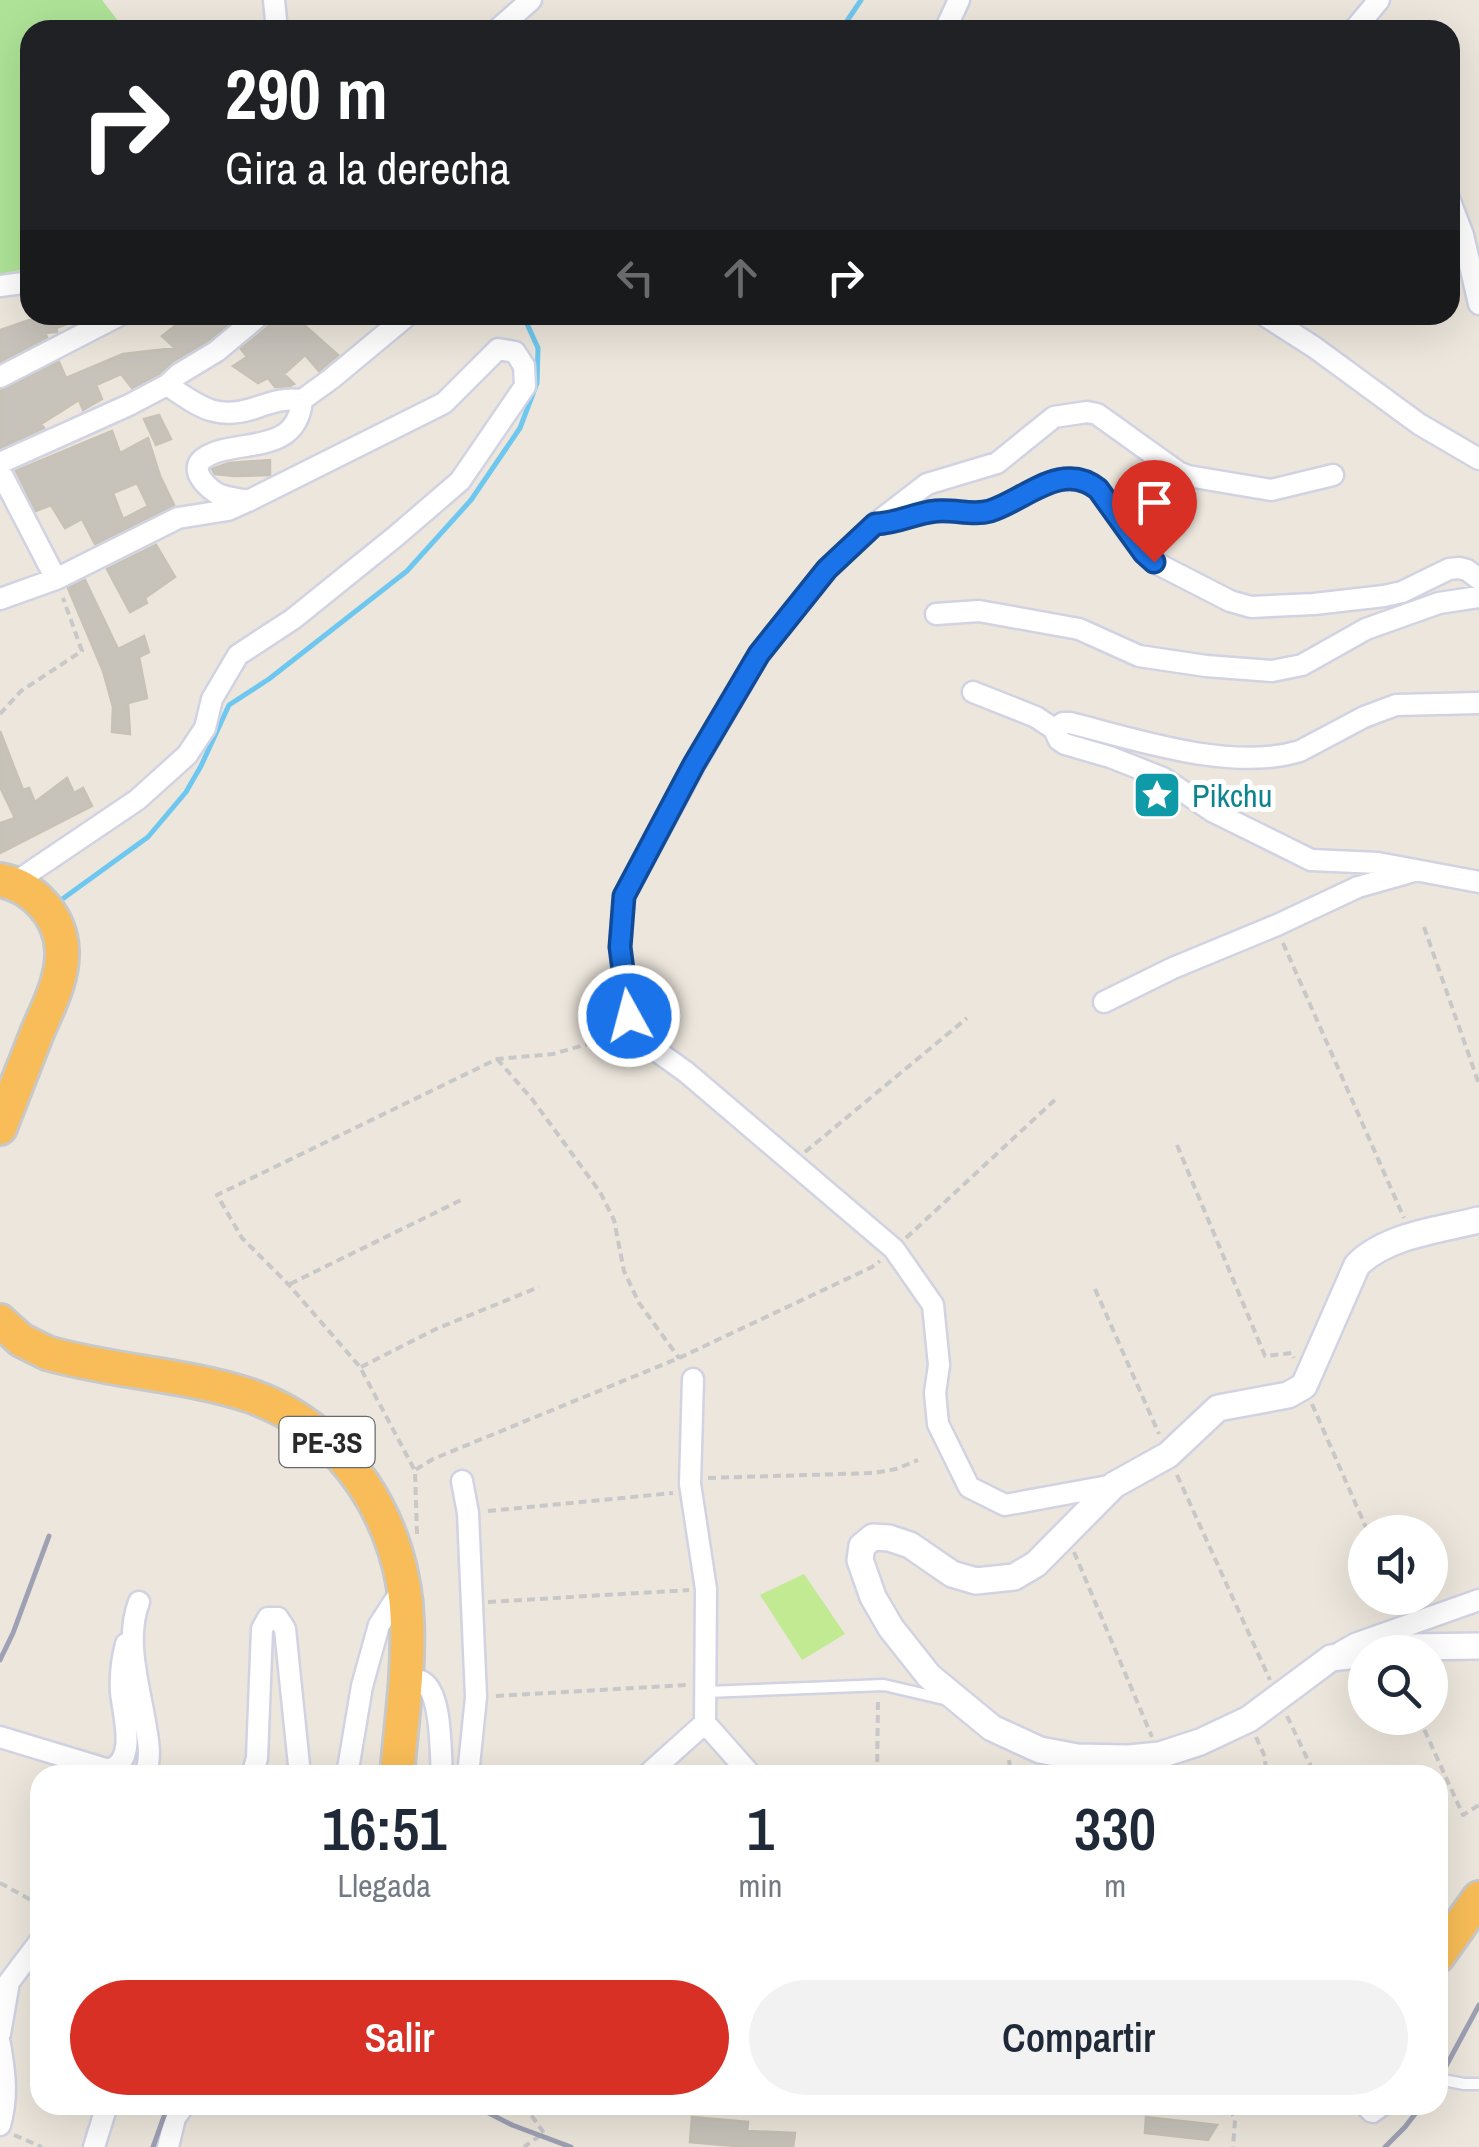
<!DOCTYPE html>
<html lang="es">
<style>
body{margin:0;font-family:"Archivo Narrow",sans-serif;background:#f2f2f3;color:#1f2937;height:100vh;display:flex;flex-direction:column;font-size:38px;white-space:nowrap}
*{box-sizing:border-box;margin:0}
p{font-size:32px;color:#747a83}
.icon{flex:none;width:55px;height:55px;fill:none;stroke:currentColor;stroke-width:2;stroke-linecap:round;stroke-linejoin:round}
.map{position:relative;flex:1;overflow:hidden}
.side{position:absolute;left:30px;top:1765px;width:1418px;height:350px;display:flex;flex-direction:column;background:#fff;border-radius:30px;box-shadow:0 10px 40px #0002}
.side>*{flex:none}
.guide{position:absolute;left:20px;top:20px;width:1440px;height:305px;border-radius:30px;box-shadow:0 10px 40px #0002;background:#202124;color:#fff;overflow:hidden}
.tools{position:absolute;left:1348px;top:1515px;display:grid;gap:20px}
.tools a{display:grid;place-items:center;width:100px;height:100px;border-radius:50%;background:#fff;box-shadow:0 10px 40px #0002;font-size:50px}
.pin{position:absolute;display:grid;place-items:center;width:85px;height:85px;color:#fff;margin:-102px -42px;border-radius:50% 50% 50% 0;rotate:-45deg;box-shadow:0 0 10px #0007}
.pin .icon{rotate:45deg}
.me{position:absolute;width:110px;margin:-55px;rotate:353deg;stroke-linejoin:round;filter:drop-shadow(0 0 8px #0008)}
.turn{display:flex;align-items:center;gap:35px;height:210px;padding:0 40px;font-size:45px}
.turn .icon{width:130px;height:130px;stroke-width:2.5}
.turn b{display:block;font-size:70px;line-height:85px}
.lanes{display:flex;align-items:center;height:95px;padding:0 40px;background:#0003;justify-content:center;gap:50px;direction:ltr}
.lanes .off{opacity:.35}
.eta{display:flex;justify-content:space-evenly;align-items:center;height:170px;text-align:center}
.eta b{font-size:60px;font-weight:600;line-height:70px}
.cta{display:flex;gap:20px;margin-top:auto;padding:20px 40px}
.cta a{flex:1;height:115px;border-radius:60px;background:#d93025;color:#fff;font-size:40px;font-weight:600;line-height:115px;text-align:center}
.cta a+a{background:#f2f2f3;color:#1f2937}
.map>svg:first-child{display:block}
.green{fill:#aee397}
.pitch{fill:#c2ea93}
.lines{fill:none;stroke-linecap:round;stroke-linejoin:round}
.stream{stroke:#6ec7ef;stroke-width:5}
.building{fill:#c7c3bb;stroke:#c7c2b5;stroke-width:2.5;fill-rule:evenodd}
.service-casing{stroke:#d1d3e3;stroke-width:15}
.minor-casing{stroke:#d1d3e3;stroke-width:25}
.tertiary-casing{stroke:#d1d3e3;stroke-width:30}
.trunk-casing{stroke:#c8c8c8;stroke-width:38}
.path{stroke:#c8c8c8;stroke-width:4;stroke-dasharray:8 5;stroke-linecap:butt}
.service{stroke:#fff;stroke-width:10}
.minor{stroke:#fff;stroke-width:20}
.tertiary{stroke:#fff;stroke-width:25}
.trunk{stroke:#f8bd58;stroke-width:32}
.rail{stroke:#9ea1b4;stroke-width:5}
.route-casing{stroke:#114b97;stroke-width:25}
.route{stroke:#1a73e8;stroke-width:18}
.labels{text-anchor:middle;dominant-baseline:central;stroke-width:10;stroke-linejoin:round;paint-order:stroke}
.shield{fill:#fff;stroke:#6a6a6a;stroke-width:2.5}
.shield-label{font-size:30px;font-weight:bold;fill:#2a2a2a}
.culture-label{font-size:32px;fill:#0d838f;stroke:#fff;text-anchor:start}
</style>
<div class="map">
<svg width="1479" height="2147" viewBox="0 0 1479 2147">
<rect width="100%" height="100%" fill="#ece6dc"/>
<path class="green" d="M 0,0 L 102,0 L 125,30 L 30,30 L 30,268 L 0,274 Z"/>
<path class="pitch" d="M 804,1574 L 845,1634 L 802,1660 L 760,1595 Z"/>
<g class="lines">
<path class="stream" d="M 841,30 L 861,0
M 61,900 L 148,837 L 186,792 L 201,766 L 229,705 L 269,679 L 407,571 L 471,500 L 520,428 L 537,383 L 538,348 L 523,315"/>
</g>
<path class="building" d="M 44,315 L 87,316 L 56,328 L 57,332 L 45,333 L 47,337 L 0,362 L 0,330 Z
M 189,315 L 239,315 L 209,340 L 172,362 L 159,374 L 132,388 L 121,374 L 96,385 L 102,399 L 83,410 L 79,400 L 41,424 L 44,428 L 0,448 L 0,391 L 59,362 L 66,378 L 123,354 L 175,348 L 162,336 Z
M 273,315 L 313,315 L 303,324 L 338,355 L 319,371 L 305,355 L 284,374 L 294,384 L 290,386 L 275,387 L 268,378 L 258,383 L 233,366 L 247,357 L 241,349 L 269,326 Z
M 159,415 L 171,439 L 156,445 L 144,419 Z
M 112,431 L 120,453 L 148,438 L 160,476 L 174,505 L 95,544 L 82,519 L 65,528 L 51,505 L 36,511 L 16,471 ZM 137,483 L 148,506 L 123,519 L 113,493 Z
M 270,460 L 270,475 L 234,476 L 215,474 L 212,469 L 229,463 Z
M 156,545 L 175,577 L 145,598 L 147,603 L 130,612 L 107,569 Z
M 85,580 L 118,649 L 144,636 L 149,652 L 139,657 L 147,698 L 128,703 L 130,734 L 112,732 L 113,707 L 103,671 L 68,588 Z
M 0,731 L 23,790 L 29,788 L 35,802 L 67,778 L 74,793 L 83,788 L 92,806 L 0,853 L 0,823 L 15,818 L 0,787 Z
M 692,2117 L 748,2122 L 747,2131 L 795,2133 L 793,2147 L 746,2147 L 690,2142 Z
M 1146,2117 L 1217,2125 L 1208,2140 L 1145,2133 Z"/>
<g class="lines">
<g class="service-casing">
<path id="service" d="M 706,1692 L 884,1685 L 944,1699
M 1438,2079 L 1464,2084 L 1479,2084
M 1358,2105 L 1369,2116 L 1374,2117 L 1391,2105"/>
</g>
<g class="minor-casing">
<path id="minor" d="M 274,0 L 277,30
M 497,30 L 531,0
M 945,30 L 959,0
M 1354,30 L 1379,0
M 1450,201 L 1463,235 L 1479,304
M 0,286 L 30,282
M 1264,315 L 1314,347 L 1419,424 L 1479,459
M 0,377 L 120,315
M 302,400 L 331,379 L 408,315
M 0,463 L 129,405 L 167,385
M 0,471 L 56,579
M 875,524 L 927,484 L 997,463 L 1054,417 L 1087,412 L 1097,414 L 1178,472 L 1188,476 L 1271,490 L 1333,475
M 0,599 L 56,579 L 178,518 L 228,510 L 248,501
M 936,614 L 979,611 L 1079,629 L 1139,656 L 1206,666 L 1272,671 L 1302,665 L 1366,629 L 1439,603 L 1479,597
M 973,692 L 1036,717 L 1054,729
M 1479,703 L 1396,705 L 1364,717 L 1300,751 C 1232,772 1138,740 1070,723 L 1063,723 L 1054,729 L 1059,740 L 1065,744 L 1110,757 L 1163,778 L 1212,811 L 1311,860 L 1378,863 L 1479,882
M 14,883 L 137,800 L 187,755 L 205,728 L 212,699 L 238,655 L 293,619 L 396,536 L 460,481 L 525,386 L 524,366 L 515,352 L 498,349 L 444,403 L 248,501 C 239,499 226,498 218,494 C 206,487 188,469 204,458 C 235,437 297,458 302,400 C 283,398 272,402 255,408 C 215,421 199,406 167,385 L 179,374 L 217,351 L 260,315
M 1104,1002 L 1173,968 L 1277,925 L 1358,887 L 1411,872
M 693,1379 L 690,1484 L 706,1589 L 705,1723 L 751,1775
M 462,1481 L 468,1513 L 476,1697 L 468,1775
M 1114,1485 L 1005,1505 L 969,1487 L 938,1424 L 935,1393 L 939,1365 L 933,1305 L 894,1249 L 686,1072 L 654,1049 L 629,1016 L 620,947 L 624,896 L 695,764 L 759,654 L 827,569 L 875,524 C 899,523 914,513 936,511 C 954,509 973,516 990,511 C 1025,500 1062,460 1098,489 L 1144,553 L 1154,562 L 1230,601 L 1251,607 L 1314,604 L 1384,596 L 1402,592 L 1449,569 L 1459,568 L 1467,570 L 1479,579
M 139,1602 C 124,1641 140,1688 146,1728 C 149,1744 151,1759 145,1775
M 1341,1652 L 1355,1644 L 1479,1600
M 405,1679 C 408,1680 419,1680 421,1681 C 443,1691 440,1754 442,1775
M 0,1737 L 109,1770 C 138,1761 123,1715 121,1692 C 120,1676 122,1659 126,1644 L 132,1642
M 252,1775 L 257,1758 L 262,1629 L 268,1618 L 278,1618 L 285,1629 L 300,1775
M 347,1775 L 362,1686 L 379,1625 L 403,1588
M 647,1775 L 705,1723
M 0,2034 L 9,1982 L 40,1941
M 0,2044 C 5,2073 8,2097 0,2125
M 94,2147 L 107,2105
M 168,2147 L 175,2118 L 184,2105"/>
</g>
<g class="tertiary-casing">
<path id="tertiary" d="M 1374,1652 L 1408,1647 L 1479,1646
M 1365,1654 L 1331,1658 L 1249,1719 L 1200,1742 L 1160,1755 L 1129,1758 L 1077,1757 L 1040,1750 L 992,1728 L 929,1676 L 891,1628 L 873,1597 L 860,1560 L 862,1546 L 873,1537 L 889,1538 L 910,1545 L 952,1574 L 976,1581 L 1014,1577 L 1036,1564 L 1114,1485 L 1168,1455 L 1218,1408 L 1288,1395 L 1304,1386 L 1357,1265 C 1387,1235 1439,1230 1479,1220"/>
</g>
<g class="trunk-casing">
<path id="trunk" d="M 0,880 C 33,886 61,916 62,951 C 63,980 48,1007 37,1033 C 25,1064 12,1096 0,1128
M 0,1321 L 21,1340 L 47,1353 C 113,1372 183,1374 248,1395 C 345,1427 405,1524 407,1623 C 409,1674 401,1725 397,1775
M 1438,1956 L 1479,1898"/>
</g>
<path class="path" d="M 0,714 L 21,691 L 82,651 L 63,598
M 1424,927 L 1479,1084
M 1283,943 L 1404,1218
M 497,1059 L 532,1099 L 600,1192 L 614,1220 L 624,1271 L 639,1303 L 679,1358
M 1177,1145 L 1265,1356 L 1292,1353 L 1294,1358
M 805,1152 L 967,1018
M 906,1238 L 1058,1097
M 290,1284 L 461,1200
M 1095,1289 L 1159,1434
M 361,1367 L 436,1329 L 539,1287
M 1312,1404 L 1368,1532
M 414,1469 L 360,1367 L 289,1285 L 242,1238 L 217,1195 L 497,1059 L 553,1054 L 605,1039 L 602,1024 L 610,1021
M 1177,1475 L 1270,1680
M 708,1478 L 874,1473 L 896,1469 L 918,1460
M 488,1511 L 673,1493
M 417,1534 L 415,1470 L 433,1459 L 679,1358 L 872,1267 L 880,1261
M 1074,1552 L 1152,1737
M 1396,1598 L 1401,1608
M 488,1602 L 689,1590
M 496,1696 L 686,1685
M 1287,1716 L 1315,1775
M 1419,1718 L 1463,1815 L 1479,1805
M 1256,1737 L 1265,1757 L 1266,1775
M 1009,1760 L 1011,1775
M 877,1775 L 878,1700
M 0,1883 L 40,1905
M 524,2105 L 544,2133 L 524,2147
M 1216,2105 L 1232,2113 L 1235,2120 L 1233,2147
M 14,2135 L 42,2147"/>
<use href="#service" class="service"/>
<use href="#minor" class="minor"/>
<use href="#tertiary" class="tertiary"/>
<use href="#trunk" class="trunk"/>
<path class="rail" d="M 0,1660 L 13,1633 L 49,1536
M 1438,2081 L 1479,2005
M 473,2105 L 512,2125 L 571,2147
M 153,2147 L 168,2105
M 1385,2147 L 1405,2127 L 1422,2105"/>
</g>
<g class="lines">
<g class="route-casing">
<path id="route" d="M 629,1016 L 620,947 L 624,896 L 694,764 L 759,654 L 827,569 L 875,524 C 900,523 914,513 936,511 C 954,509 973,516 990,511 C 1025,500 1062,460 1098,489 L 1144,553 L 1154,562"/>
</g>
<use href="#route" class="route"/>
</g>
<defs>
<g id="sight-square" transform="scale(2.5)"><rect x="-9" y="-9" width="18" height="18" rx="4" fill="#0f9aa8" stroke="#fff"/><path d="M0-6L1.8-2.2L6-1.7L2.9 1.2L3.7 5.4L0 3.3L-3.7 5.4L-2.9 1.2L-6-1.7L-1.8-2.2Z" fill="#fff"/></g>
</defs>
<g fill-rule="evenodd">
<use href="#sight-square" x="1157" y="795"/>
</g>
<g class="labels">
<rect class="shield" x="279.5" y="1417" width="95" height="50" rx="8"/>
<g class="shield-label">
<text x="327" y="1442">PE-3S</text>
</g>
<g class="culture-label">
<text x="1192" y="795">Pikchu</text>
</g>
</g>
</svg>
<div class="tools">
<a><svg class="icon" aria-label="sound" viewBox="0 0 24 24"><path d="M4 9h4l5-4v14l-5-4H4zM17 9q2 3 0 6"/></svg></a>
<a><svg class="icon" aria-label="search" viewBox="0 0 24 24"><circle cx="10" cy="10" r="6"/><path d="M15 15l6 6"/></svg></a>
</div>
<div class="pin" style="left:1154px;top:562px;background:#d93025"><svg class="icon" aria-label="arrive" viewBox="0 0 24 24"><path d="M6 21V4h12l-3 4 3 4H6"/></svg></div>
<svg class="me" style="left:629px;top:1016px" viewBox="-20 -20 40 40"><circle r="17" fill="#1a73e8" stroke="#fff" stroke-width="3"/><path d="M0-11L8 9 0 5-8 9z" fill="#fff"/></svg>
<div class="guide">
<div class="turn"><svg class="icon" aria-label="right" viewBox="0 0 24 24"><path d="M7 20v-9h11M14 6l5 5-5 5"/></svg><div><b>290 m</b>Gira a la derecha</div></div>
<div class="lanes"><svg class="icon off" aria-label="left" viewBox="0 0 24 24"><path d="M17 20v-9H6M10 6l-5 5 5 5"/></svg><svg class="icon off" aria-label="ahead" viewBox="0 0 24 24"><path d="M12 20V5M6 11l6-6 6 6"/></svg><svg class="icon" aria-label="right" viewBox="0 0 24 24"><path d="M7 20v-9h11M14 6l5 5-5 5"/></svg></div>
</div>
<section class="side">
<div class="eta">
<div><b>16:51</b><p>Llegada</p></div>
<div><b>1</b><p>min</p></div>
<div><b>330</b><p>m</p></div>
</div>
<div class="cta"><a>Salir</a><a>Compartir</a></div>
</section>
</div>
